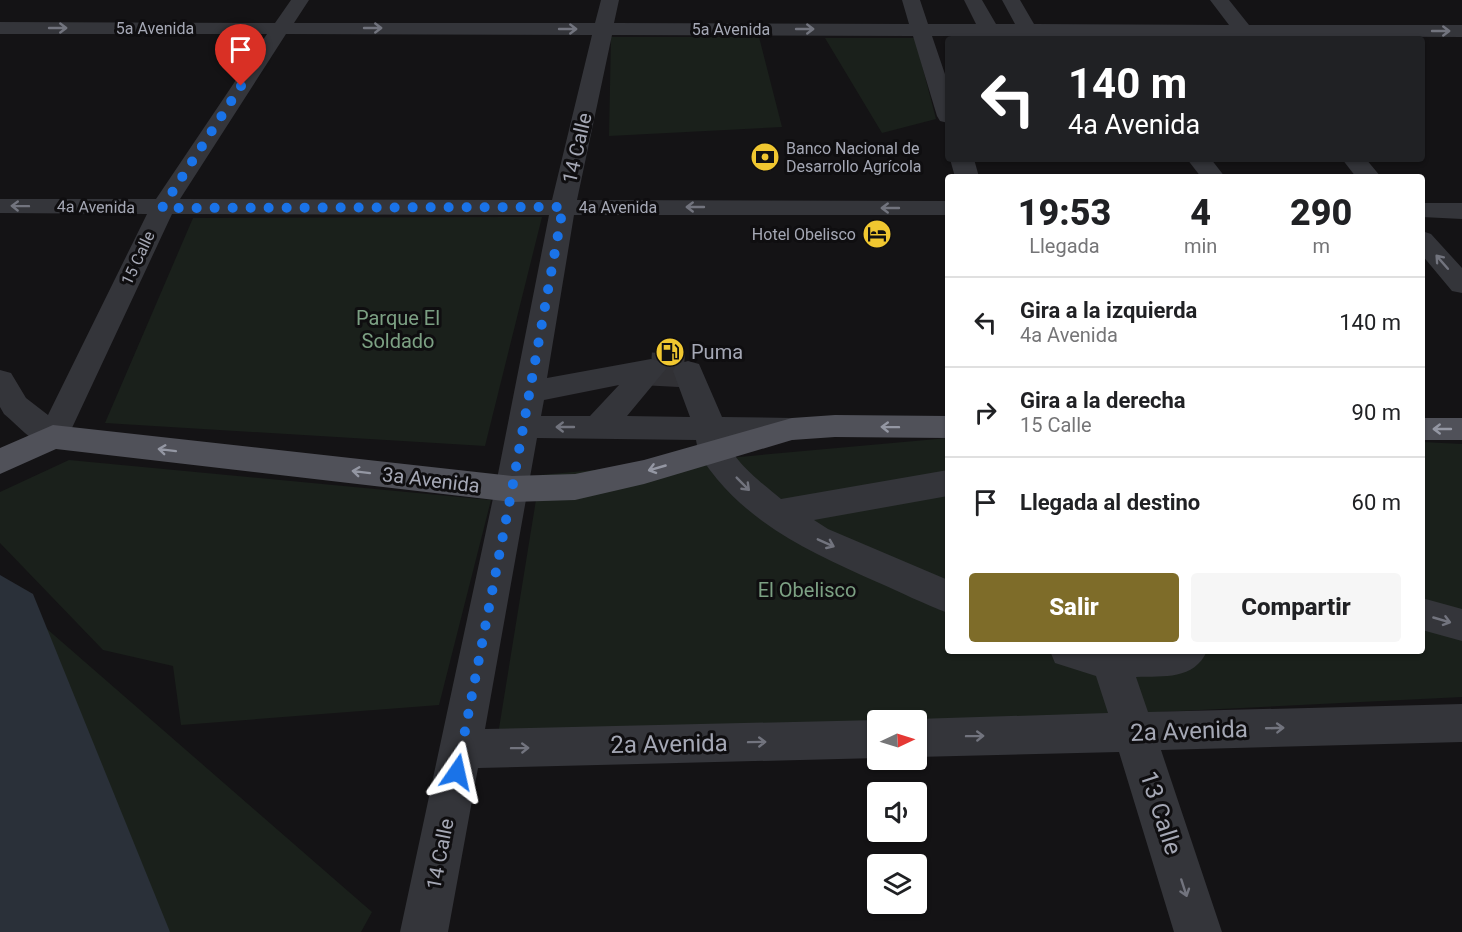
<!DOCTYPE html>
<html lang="es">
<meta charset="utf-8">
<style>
body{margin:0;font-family:Roboto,sans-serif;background:#f6f6f6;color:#202124;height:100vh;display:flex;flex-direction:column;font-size:22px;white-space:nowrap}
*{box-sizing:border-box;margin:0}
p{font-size:20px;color:#757577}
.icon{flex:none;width:33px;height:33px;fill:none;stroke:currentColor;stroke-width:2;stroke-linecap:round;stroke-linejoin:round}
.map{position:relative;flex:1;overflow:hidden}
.panel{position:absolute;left:945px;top:174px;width:480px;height:480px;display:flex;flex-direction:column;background:#fff;border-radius:6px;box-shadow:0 2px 4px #0004}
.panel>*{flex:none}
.guide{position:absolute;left:945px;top:36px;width:480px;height:126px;border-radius:6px;box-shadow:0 2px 4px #0004;background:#202124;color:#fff;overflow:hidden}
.needle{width:39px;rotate:86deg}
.buttons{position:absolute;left:867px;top:710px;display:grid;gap:12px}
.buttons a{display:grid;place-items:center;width:60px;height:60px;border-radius:6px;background:#fff;box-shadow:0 2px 4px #0004;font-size:30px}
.pin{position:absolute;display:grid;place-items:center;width:51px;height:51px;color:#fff;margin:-62px -26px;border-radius:50% 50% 50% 0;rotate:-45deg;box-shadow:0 0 6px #0007}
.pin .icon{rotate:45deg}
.me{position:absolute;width:66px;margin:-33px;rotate:11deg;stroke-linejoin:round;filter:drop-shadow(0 0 4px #0008)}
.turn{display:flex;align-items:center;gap:21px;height:126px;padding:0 24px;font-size:27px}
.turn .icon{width:78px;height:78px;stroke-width:2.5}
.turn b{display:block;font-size:42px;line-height:51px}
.eta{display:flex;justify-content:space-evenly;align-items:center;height:102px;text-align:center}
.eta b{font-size:36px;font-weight:800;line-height:42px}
.button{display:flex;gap:12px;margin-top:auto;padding:12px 24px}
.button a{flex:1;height:69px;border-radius:6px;background:#7e6c29;color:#fff;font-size:24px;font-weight:800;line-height:69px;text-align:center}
.button a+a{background:#f6f6f6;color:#202124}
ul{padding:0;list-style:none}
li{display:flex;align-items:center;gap:18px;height:90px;padding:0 24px;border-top:2px solid #e0e0e0}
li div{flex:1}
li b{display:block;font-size:22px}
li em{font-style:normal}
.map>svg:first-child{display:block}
.green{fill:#1a201b}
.water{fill:#2a3039}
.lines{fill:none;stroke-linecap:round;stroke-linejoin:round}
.minor-tunnel{stroke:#313135;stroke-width:33;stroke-dasharray:33 16;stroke-linecap:butt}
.minor{fill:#34353a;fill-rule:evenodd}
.major{fill:#505159;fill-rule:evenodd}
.oneway{stroke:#72747e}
.oneway2{stroke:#9497a3}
.route{stroke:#1a73e8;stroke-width:10;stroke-dasharray:0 18}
.labels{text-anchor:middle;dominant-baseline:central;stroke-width:6;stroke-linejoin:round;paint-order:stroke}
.far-street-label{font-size:16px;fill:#a5a8b5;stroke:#0f0e10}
.far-poi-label{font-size:16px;fill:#a5a8b5;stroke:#0f0e10;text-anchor:start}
.street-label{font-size:20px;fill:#a5a8b5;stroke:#0f0e10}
.park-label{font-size:20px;fill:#7ca083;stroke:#0f0e10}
.poi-label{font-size:20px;fill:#a5a8b5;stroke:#0f0e10;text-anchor:start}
.near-street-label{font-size:24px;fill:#a5a8b5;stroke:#0f0e10}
</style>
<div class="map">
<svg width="1462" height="932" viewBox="0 0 1462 932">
<rect width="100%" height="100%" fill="#141315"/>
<path class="green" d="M 611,37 L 759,37 L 782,127 L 609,136 Z
M 825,38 L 915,38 L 936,119 L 882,133 Z
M 542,217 L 485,446 L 105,423 L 193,218 Z
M 948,438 L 948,651 L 1422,651 L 1422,442 L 1462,444 L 1462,697 L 917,724 L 916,720 L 878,720 L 877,726 L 496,747 L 540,475 Z
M 69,460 L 491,500 L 439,705 L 181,725 L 173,666 L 103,650 L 0,543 L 0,492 Z
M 0,588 L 372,912 L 361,932 L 33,932 Z"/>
<path class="water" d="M 0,575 L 33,594 L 170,932 L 0,932 Z"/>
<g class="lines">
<path class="minor-tunnel" d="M 651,369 L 688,371"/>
<path class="minor" d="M 291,0 L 309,0 L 294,23 L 595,23 L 601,0 L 619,0 L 614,23 L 909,24 L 902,0 L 920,0 L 928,24 L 976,24 L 964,0 L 982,0 L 996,24 L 1015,24 L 1002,0 L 1020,0 L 1034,24 L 1229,25 L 1210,0 L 1229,0 L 1249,25 L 1462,25 L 1462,37 L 1259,36 L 1261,39 L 1241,39 L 1239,36 L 932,36 L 948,83 L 948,123 L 940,121 L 937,116 L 913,36 L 612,35 L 577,200 L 948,201 L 948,215 L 574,215 L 547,378 L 651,359 L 662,362 L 666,369 L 627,416 L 690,417 L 673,371 L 677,364 L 688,361 L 699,364 L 722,417 L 792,418 L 803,421 L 808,429 L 803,437 L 792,440 L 728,440 C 732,462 765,485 781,499 L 948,470 L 948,496 L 814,520 L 828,529 L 948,580 L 948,613 C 924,604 900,592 877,582 C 817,555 760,530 717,479 C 707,466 698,456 696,440 L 537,438 L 485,729 L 878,720 L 878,758 L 478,768 L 448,932 L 400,932 L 495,489 L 549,215 L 172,214 L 64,445 C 40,453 22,429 4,414 L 0,407 L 0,370 L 11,373 L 26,398 L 48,415 L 147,214 L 0,213 L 0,199 L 156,199 L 267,34 L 0,34 L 0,22 L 275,23 ZM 286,34 L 592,35 L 552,200 L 180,199 ZM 619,385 L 590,416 L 541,416 L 544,400 Z
M 950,159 L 974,159 L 979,177 L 955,177 Z
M 1187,159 L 1211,159 L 1225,177 L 1201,177 Z
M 1342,159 L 1366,159 L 1381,177 L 1356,177 Z
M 1422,203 L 1462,203 L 1462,219 L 1422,217 Z
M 1422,231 L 1431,234 L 1462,268 L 1462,293 L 1452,291 L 1422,255 Z
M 1422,598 L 1462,609 L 1462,641 L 1422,630 Z
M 1050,651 L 1207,651 C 1194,680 1164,676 1136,677 L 1148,712 L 1462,704 L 1462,742 L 1161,750 L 1222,932 L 1174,932 L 1119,752 L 916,757 L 916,720 L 912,720 L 916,719 L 1108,713 L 1096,676 L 1055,663 Z"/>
<path class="major" d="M 835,415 L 948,416 L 948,438 L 835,437 L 792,440 L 644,484 L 575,500 L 512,502 L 56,449 L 0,474 L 0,448 L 53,425 L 512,476 L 575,474 L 644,460 L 792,418 Z
M 1422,418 L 1462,418 L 1462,440 L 1422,440 Z"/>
</g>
<defs><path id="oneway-shaft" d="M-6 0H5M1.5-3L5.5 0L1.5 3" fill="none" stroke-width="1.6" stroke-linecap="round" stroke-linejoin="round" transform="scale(1.5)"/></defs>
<g class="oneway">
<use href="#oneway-shaft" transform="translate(58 28)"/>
<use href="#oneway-shaft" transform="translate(373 28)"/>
<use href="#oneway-shaft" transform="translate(568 29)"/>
<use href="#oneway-shaft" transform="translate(805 29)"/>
<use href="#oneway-shaft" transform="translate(1441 31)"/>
<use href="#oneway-shaft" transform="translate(20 206) rotate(-179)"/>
<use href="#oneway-shaft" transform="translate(695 207) rotate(-180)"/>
<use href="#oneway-shaft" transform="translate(890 208) rotate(-180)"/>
<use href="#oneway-shaft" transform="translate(1442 262) rotate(-131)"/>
<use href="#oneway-shaft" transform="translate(565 427) rotate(180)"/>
<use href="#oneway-shaft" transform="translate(743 484) rotate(45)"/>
<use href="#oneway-shaft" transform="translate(826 543) rotate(24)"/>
<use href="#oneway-shaft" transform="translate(1442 620) rotate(16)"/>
<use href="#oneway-shaft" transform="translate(1275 728) rotate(-2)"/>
<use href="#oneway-shaft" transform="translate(975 736) rotate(-1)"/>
<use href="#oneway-shaft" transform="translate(757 742) rotate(-1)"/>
<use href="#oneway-shaft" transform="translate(520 748) rotate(-1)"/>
<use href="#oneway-shaft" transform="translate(1184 888) rotate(72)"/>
</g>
<g class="oneway2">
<use href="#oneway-shaft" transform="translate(890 427) rotate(-179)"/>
<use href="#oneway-shaft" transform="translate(1442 429) rotate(-180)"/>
<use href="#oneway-shaft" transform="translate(167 450) rotate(-173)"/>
<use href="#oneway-shaft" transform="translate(657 468) rotate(164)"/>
<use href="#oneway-shaft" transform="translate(361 472) rotate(-173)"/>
</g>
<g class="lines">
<path class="route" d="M 241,86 L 162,208 L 563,207 L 512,489 L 457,772"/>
</g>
<defs>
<g id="bank-disc" transform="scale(1.5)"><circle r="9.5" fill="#f0c730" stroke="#0f0e10"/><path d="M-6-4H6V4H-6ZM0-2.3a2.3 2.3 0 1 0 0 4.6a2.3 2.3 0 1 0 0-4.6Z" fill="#111"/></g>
<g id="hotel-disc" transform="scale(1.5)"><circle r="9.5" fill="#f0c730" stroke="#0f0e10"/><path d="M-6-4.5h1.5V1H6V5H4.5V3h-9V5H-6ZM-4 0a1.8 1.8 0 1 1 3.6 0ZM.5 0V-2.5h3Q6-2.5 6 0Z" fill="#111"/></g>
<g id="fuel-disc" transform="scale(1.5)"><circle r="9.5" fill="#f0c730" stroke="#0f0e10"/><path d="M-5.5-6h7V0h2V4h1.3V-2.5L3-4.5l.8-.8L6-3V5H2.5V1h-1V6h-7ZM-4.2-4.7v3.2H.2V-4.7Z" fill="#111"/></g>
</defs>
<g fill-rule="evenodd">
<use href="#bank-disc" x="765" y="157"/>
<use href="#hotel-disc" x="877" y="234"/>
<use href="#fuel-disc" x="670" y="352"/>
</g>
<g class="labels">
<g class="far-street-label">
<text x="155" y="28">5a Avenida</text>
<text x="731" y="29">5a Avenida</text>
<text transform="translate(96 207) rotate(1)">4a Avenida</text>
<text x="618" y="207">4a Avenida</text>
<text transform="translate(138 258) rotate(-65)">15 Calle</text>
</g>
<g class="far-poi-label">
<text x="786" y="148">Banco Nacional de<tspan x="786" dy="18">Desarrollo Agrícola</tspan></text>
<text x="856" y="234" text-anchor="end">Hotel Obelisco</text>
</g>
<g class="street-label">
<text transform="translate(577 148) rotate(-77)">14 Calle</text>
<text transform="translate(431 480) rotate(7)">3a Avenida</text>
<text transform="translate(440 854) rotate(-79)">14 Calle</text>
</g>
<g class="park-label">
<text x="398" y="318">Parque El<tspan x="398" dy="23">Soldado</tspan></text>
<text x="807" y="590">El Obelisco</text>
</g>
<g class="poi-label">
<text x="691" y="352">Puma</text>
</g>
<g class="near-street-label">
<text transform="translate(1189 731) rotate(-2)">2a Avenida</text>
<text transform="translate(669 744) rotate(-1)">2a Avenida</text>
<text transform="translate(1161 813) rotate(72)">13 Calle</text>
</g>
</g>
</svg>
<div class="buttons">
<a><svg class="needle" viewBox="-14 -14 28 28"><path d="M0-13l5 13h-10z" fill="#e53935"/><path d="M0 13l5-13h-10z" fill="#757577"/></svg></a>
<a><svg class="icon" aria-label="sound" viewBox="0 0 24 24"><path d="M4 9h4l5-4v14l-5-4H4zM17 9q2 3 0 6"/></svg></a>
<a><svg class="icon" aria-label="layers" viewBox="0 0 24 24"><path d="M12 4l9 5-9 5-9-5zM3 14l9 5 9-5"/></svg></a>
</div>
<div class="pin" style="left:241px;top:86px;background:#d93025"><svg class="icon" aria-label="arrive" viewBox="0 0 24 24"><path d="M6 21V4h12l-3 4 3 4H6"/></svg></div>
<svg class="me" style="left:457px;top:772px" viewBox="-20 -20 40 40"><path d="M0-17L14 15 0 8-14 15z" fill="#1a73e8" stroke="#fff" stroke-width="4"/></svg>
<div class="guide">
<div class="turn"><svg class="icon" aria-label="left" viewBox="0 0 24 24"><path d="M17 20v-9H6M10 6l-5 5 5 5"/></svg><div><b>140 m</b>4a Avenida</div></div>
</div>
<section class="panel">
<div class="eta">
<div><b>19:53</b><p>Llegada</p></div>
<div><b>4</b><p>min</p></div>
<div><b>290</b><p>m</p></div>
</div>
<ul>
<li><svg class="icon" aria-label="left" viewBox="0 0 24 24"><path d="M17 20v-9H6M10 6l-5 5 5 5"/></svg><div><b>Gira a la izquierda</b><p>4a Avenida</p></div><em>140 m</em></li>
<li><svg class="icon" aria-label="right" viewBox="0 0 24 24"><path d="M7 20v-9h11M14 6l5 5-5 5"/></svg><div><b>Gira a la derecha</b><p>15 Calle</p></div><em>90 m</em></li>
<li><svg class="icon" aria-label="arrive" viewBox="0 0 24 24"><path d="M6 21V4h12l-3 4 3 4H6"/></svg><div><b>Llegada al destino</b></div><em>60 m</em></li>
</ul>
<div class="button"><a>Salir</a><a>Compartir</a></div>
</section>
</div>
